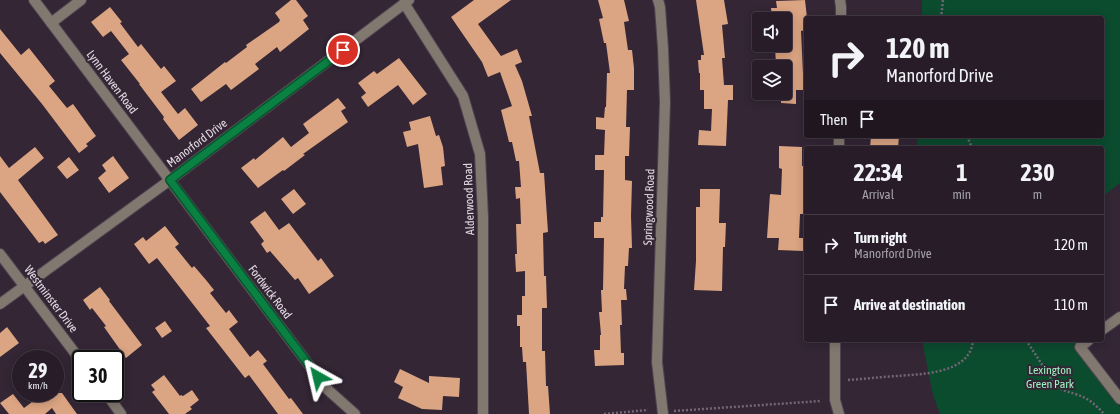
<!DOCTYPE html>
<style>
body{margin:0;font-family:"Asap Condensed",sans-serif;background:#332934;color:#f1f3f6;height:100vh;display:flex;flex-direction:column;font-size:15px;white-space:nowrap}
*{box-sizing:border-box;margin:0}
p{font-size:13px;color:#a4a1a8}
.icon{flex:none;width:22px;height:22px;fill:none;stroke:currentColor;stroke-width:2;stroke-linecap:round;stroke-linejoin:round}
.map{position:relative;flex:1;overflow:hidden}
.panel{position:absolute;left:804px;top:146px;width:300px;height:196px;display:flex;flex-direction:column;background:#271c28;border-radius:4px;box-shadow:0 2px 10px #0003,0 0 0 1px #433a45}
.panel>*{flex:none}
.top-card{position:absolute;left:804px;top:16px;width:300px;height:122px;border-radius:4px;box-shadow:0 2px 10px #0003,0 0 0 1px #433a45;background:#271c28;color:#f1f3f6;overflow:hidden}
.tools{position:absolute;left:752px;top:12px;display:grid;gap:8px}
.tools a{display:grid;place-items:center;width:40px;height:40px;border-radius:4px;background:#271c28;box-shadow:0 2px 10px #0003,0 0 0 1px #433a45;font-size:20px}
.speed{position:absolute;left:12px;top:350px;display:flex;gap:8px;font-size:20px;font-weight:700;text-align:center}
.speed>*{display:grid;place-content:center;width:52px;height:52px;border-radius:50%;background:#271c28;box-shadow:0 2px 10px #0003,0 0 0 1px #433a45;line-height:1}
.speed small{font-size:10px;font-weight:400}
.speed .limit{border:2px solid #111;border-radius:6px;background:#fff;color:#111}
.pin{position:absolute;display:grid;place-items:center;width:34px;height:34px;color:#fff;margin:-17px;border:2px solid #fff;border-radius:50%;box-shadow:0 1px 4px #0007}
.me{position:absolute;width:44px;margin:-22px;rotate:323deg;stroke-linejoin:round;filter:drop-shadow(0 0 3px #0008)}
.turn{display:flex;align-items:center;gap:14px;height:84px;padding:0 16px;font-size:18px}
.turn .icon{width:52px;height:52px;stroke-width:2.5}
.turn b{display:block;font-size:28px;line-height:34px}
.then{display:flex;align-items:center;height:38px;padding:0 16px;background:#0003;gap:8px;font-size:15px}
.eta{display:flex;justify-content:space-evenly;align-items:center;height:68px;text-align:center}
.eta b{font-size:24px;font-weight:700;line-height:28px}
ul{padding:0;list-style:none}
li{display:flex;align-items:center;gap:12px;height:60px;padding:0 16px;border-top:1px solid #433a45}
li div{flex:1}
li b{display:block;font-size:15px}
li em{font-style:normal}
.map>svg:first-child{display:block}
.green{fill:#0b4b2e}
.building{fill:#dba482}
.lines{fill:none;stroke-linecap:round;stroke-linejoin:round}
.minor-casing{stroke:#504351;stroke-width:12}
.path{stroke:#736774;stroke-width:2.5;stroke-dasharray:2 2;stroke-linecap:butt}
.minor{stroke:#817870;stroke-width:10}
.route-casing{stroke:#07532c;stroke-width:10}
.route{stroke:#0b8043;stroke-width:7}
.labels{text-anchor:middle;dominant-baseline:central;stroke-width:4;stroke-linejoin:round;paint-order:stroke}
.street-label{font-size:12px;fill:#e4dae4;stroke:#342635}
.park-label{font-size:12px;fill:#9cf4c2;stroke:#342635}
</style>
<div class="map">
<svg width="1120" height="414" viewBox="0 0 1120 414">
<rect width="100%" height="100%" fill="#342635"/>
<path class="green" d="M 922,0 L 1120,0 L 1120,183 L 1102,197 L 1102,148 L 917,148 L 918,136 L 1102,136 L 1102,18 L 922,18 Z
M 922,340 L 1082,340 L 1078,350 L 1120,407 L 1120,414 L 940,414 L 933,395 Z"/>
<path class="building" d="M 291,0 L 296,0 L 308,16 L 303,20 L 309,29 L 280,52 L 277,47 L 255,64 L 259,69 L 231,90 L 226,84 L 201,102 L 191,89 L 225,62 L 226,63 L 247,47 L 246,45 L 279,22 L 280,20 L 275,13 Z
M 474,0 L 511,0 L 478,24 L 501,56 L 517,49 L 522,62 L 515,65 L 522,81 L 532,116 L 529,116 L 540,173 L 544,173 L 548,232 L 543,233 L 544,276 L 546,276 L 547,308 L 542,308 L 542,351 L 545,351 L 546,386 L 548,386 L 550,414 L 529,414 L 526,362 L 523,362 L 522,347 L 520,347 L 520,326 L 517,326 L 517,315 L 522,315 L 522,296 L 525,296 L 525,271 L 516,272 L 515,254 L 517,254 L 516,224 L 521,224 L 520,198 L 516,199 L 515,187 L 521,187 L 519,161 L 516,161 L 512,142 L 509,142 L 501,110 L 512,106 L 500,72 L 488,77 L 482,62 L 451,17 Z
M 598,0 L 624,0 L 629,21 L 624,22 L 628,50 L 632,50 L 634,68 L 634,90 L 627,90 L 626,127 L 630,127 L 629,156 L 625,156 L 625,180 L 632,181 L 631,216 L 632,248 L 629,248 L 628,266 L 625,266 L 624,289 L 626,289 L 627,300 L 621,300 L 622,325 L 620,325 L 621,353 L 624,353 L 624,365 L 595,366 L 594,350 L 600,350 L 600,335 L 601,335 L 599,312 L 602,312 L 601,290 L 603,290 L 604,238 L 594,238 L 594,222 L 601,222 L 601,217 L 603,217 L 604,170 L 595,170 L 595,155 L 604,155 L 605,130 L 596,129 L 596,117 L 604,118 L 605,107 L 606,107 L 607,73 L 610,73 L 606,43 L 604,43 L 599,19 L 603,18 Z
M 696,0 L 724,0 L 728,24 L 722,25 L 725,58 L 722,58 L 724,85 L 733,85 L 733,100 L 728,100 L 726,146 L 698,145 L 699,130 L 711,131 L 712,109 L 704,109 L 704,90 L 700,90 L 700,73 L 699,73 L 698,60 L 701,60 L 701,55 L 704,55 Z
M 805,0 L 807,18 L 806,30 L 801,31 L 803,74 L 806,74 L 806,90 L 796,90 L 796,104 L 781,103 L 781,93 L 785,93 L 785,63 L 776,64 L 775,47 L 784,47 L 785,45 L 785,19 L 772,19 L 771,8 L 777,8 L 776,1 Z
M 110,7 L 122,22 L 120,23 L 138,47 L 141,44 L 161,69 L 164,66 L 176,81 L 161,92 L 178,114 L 185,108 L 198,125 L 179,140 L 163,119 L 164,117 L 139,84 L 140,84 L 121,60 L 129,54 L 111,31 L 103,37 L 91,22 Z
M 0,29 L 21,55 L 29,48 L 55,81 L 49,86 L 67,108 L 73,104 L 96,136 L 86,144 L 88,146 L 79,153 L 42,104 L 0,53 Z
M 399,58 L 427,94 L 413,105 L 398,85 L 368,107 L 361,97 L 366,93 L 358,83 L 374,71 L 377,74 Z
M 338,98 L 346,108 L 341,111 L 348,122 L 303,154 L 305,155 L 284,171 L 283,170 L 258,188 L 241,168 L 254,158 L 255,160 L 283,137 L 291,147 L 309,133 L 303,124 Z
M 430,116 L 436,136 L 439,135 L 443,147 L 445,166 L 441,167 L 443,185 L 424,188 L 418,144 L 407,147 L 403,132 L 411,130 L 409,122 Z
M 871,136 L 899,136 L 898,148 L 870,148 Z
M 779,146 L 802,147 L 802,166 L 806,166 L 806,178 L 804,178 L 803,203 L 806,203 L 806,214 L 800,214 L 799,238 L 804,238 L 803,251 L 778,250 L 779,238 L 767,238 L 770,194 L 781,195 L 782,169 L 779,168 Z
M 35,147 L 44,158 L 18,180 L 58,235 L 45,244 L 43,241 L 39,243 L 0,192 L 0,156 L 9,168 Z
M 113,156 L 129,178 L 109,193 L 98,178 L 106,171 L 102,165 Z
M 69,157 L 79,170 L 67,179 L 57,167 Z
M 294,189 L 306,204 L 293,214 L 281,199 Z
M 700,189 L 720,189 L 719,223 L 726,223 L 725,247 L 723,247 L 722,291 L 694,290 L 696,261 L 696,207 L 700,207 Z
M 265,211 L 279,230 L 289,223 L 318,261 L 321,258 L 334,276 L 309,294 L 298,278 L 295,280 L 270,251 L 267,253 L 261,244 L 264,241 L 250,222 Z
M 165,226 L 179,244 L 175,247 L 192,268 L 194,266 L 206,280 L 214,290 L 210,293 L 226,313 L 229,310 L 238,322 L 229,329 L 250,357 L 258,350 L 267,361 L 263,364 L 289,399 L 291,398 L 303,414 L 278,414 L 249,375 L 245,378 L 206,328 L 210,326 L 157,258 L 149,264 L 134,244 L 143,237 L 146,241 Z
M 100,287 L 110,300 L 109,301 L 142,345 L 126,358 L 104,327 L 106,326 L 92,308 L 90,310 L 83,300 Z
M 165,321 L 172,331 L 162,338 L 155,328 Z
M 7,327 L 19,343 L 0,357 L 0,333 Z
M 400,369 L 429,383 L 429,376 L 460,378 L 459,397 L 443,396 L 442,410 L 422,409 L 398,398 L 403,387 L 394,382 Z
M 164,375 L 180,396 L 181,395 L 183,396 L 192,390 L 199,400 L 190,407 L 192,409 L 185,414 L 169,414 L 152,392 L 155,390 L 151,385 Z
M 44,393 L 62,393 L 77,414 L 56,414 L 52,408 L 45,414 L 9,414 L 0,403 L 13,394 L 24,408 Z"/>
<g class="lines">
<g class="minor-casing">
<path id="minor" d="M 34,0 L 327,389 L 355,414
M 658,0 L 660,7 L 663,48 L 665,102 L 657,362 L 663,414
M 840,0 L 841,7 L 841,18
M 404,3 L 463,96 L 480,154 L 483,217 L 483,414
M 51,23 L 81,0
M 839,148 L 839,136
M 0,254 L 81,361
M 0,304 L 170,180 L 409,0
M 1102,330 L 1120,317
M 835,340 L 835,400 L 839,414
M 1089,340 L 1080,347 L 1120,399
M 106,393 L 121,414"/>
</g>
<path class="path" d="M 941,18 L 943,0
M 967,136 L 972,148
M 1026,340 L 1056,386 C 1063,391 1070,392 1078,395 C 1088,398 1097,406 1104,414
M 848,380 C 864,379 880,377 897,376 C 921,374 971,374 973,340
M 674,411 L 821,401
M 604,414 L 648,410"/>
<use href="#minor" class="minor"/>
</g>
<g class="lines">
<g class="route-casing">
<path id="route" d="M 318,377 L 170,180 L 343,50"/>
</g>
<use href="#route" class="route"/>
</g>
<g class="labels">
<g class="street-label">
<text transform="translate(112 82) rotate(53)">Lynn Haven Road</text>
<text transform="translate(197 143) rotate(-37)">Manorford Drive</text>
<text transform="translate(469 199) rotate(-92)">Alderwood Road</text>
<text transform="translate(649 207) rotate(-88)">Springwood Road</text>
<text transform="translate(270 292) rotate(53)">Fordwick Road</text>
<text transform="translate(51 299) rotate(53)">Westminster Drive</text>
</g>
<g class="park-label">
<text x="1050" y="370">Lexington<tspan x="1050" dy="14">Green Park</tspan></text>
</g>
</g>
</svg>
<div class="tools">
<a><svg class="icon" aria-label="sound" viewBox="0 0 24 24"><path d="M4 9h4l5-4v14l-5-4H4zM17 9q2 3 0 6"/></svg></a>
<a><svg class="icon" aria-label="layers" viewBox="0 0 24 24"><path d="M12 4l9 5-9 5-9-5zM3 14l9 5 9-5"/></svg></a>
</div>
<div class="speed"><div>29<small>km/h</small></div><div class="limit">30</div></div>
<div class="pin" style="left:343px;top:50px;background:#d93025"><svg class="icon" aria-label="arrive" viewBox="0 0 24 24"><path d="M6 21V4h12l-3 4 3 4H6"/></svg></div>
<svg class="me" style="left:318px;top:377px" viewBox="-20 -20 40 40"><path d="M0-17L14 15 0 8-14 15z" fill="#0b8043" stroke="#fff" stroke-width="4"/></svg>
<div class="top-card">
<div class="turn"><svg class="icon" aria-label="right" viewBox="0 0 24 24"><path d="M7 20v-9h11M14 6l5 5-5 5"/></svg><div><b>120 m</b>Manorford Drive</div></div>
<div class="then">Then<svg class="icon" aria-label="arrive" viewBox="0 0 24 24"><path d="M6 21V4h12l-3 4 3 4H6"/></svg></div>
</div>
<section class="panel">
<div class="eta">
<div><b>22:34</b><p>Arrival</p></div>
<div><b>1</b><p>min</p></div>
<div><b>230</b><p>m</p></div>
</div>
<ul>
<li><svg class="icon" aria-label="right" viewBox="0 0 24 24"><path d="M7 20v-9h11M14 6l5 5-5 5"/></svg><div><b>Turn right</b><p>Manorford Drive</p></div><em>120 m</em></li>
<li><svg class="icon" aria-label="arrive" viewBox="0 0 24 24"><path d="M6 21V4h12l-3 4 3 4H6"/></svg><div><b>Arrive at destination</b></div><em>110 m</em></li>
</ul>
</section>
</div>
